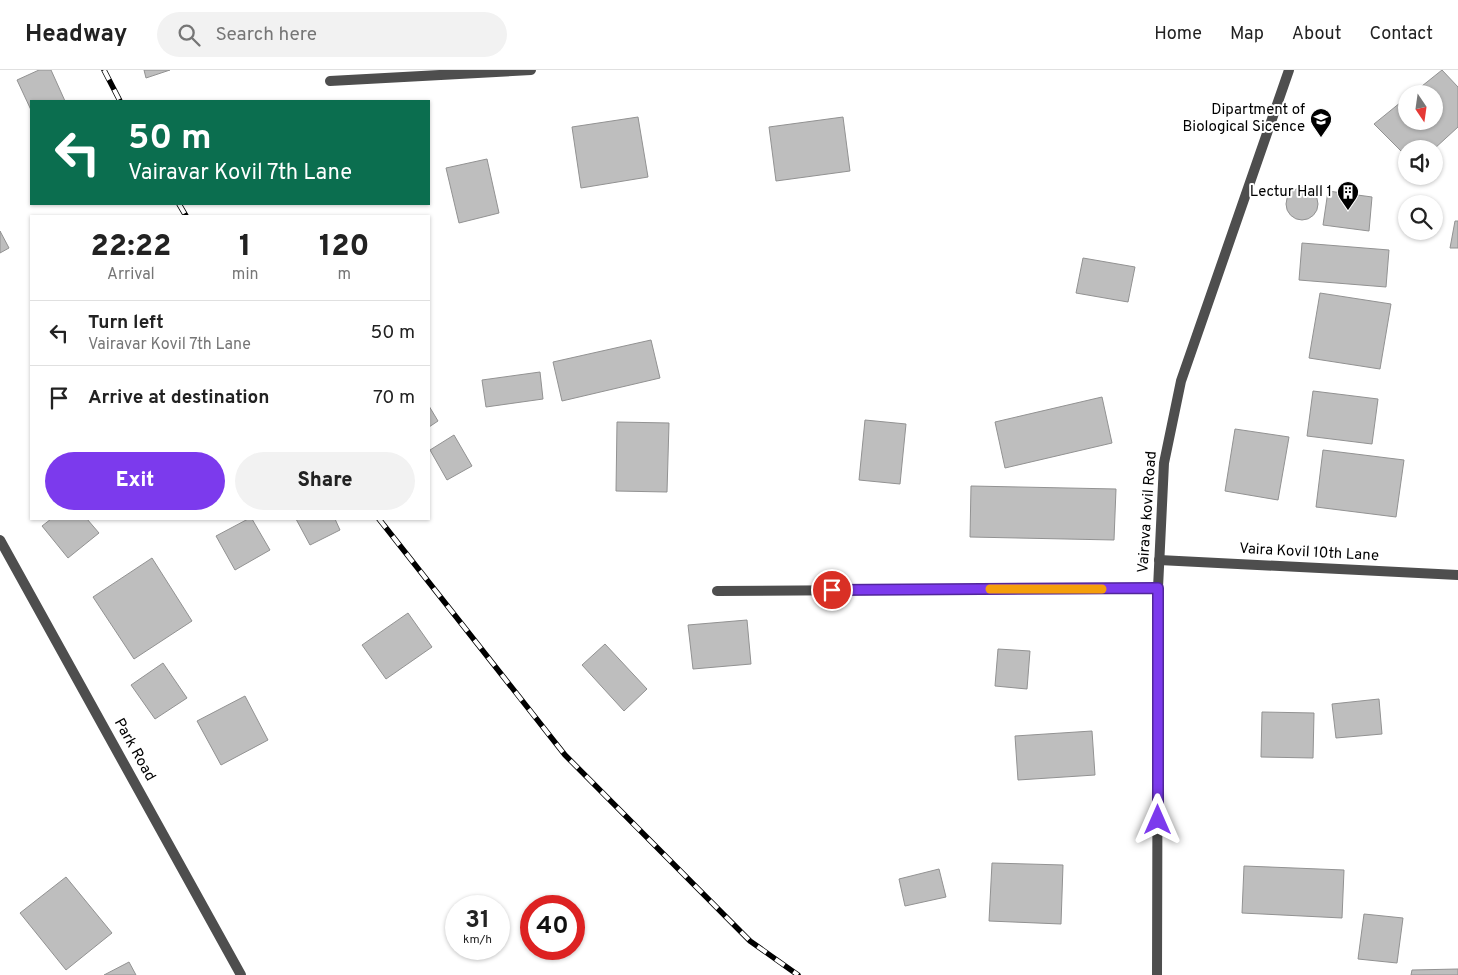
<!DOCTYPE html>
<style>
body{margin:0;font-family:Overpass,sans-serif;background:#f2f2f2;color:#222;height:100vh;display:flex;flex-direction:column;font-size:19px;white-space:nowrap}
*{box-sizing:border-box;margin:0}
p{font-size:16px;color:#767676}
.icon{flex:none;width:28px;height:28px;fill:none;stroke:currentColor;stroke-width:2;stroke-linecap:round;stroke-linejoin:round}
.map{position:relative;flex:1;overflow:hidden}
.sheet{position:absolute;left:30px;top:145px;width:400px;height:305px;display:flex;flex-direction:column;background:#fff;border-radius:0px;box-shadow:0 1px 4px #0004}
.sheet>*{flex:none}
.guide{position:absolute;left:30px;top:30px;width:400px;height:105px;border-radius:0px;box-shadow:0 1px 4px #0004;background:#0b6e4f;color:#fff;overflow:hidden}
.needle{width:32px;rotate:167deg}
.controls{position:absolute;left:1398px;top:15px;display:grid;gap:10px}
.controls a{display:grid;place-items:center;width:45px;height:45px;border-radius:50%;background:#fff;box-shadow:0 1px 4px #0004;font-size:25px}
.speed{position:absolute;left:445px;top:825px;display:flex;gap:10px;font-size:25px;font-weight:700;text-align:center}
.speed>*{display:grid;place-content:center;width:65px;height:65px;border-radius:50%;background:#fff;box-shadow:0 1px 4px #0004;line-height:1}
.speed small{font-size:12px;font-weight:400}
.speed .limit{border:8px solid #d22;background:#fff;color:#111}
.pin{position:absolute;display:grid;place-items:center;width:42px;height:42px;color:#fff;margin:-21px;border:2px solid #fff;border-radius:50%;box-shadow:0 1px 5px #0007}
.me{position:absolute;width:55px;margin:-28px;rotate:0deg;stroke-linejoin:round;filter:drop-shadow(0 0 4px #0008)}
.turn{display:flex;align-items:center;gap:18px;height:105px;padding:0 15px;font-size:22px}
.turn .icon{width:65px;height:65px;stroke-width:2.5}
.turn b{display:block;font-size:35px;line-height:42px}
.eta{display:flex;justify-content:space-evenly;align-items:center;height:85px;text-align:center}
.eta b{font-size:30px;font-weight:800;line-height:35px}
.cta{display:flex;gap:10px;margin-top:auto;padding:10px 15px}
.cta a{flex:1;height:58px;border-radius:30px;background:#7c3aed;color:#fff;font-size:20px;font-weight:800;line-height:58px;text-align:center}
.cta a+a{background:#f2f2f2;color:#222}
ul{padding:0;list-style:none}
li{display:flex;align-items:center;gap:15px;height:65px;padding:0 15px;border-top:1px solid #e0e0e0}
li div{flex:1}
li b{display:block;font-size:19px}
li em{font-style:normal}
header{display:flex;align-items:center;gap:30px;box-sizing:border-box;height:70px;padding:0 25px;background:#fff;border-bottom:1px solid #e0e0e0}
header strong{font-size:24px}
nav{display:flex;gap:28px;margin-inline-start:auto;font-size:18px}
.search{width:350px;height:45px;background:#f2f2f2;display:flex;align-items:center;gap:12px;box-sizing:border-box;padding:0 18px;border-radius:28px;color:#767676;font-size:19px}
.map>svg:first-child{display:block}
.building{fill:#bebebe;stroke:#929292}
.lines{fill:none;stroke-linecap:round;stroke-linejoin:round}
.minor{stroke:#4e4e4e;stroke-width:10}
.tertiary{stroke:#4e4e4e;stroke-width:10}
.rail-casing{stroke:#000;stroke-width:5.5}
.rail{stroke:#fff;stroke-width:4;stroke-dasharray:11;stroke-linecap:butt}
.route-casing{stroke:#51269a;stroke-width:12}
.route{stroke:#7c3aed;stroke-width:9}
.slow{stroke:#f59e0b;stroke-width:9}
.labels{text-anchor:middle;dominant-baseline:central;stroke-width:4;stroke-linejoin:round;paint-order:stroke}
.poi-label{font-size:15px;fill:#000;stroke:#fff;text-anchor:end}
.street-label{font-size:15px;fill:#000;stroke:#fff}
</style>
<header>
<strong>Headway</strong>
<div class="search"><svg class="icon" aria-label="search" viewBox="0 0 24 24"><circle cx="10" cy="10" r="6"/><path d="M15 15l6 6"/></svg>Search here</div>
<nav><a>Home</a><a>Map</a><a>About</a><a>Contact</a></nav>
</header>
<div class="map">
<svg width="1458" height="905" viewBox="0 0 1458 905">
<rect width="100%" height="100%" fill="#fff"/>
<path class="building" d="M 39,0 L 51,0 L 65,31 L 31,31 L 31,40 L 17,10 Z
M 144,0 L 170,0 L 146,8 Z
M 1442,0 L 1458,17 L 1458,57 L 1434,79 L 1406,79 L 1406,86 L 1374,54 L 1406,28 L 1406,51 L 1434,51 L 1434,24 L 1412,24 Z
M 638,47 L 648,107 L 581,118 L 572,57 Z
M 843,47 L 850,101 L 776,111 L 769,57 Z
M 487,89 L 499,143 L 459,153 L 446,98 Z
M1286 134a16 16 0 1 1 32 0a16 16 0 1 1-32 0Z
M 1328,121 L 1372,127 L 1369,161 L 1323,155 Z
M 1455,151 L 1458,151 L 1458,178 L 1450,178 Z
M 0,161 L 9,178 L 0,183 Z
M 1302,173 L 1389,180 L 1386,217 L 1299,210 Z
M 1083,188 L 1135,197 L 1128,232 L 1076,223 Z
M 1320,223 L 1391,234 L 1380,299 L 1309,288 Z
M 651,270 L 660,308 L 562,331 L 553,292 Z
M 540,302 L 543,329 L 486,337 L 482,310 Z
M 1313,321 L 1378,329 L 1372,374 L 1307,366 Z
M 1102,327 L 1112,373 L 1005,398 L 995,352 Z
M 429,336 L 438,351 L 429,357 Z
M 865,350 L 906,354 L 900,414 L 859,410 Z
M 617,352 L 669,353 L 667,422 L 616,421 Z
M 1235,359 L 1289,367 L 1278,430 L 1225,421 Z
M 454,365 L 472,396 L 447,410 L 430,380 Z
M 1323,380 L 1404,390 L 1396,447 L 1316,437 Z
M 971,416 L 1116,419 L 1114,470 L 970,467 Z
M 51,449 L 87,449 L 99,463 L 68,488 L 42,456 Z
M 248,449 L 252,449 L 270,480 L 235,500 L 216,466 Z
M 296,449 L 335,449 L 340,460 L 310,475 Z
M 152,488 L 192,551 L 134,589 L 93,527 Z
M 408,543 L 432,577 L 386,609 L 362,575 Z
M 747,550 L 751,594 L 693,599 L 688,555 Z
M 605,574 L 647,619 L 624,641 L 582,595 Z
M 998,579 L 1030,581 L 1027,619 L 995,616 Z
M 163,593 L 187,628 L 155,649 L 131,615 Z
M 245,626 L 268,670 L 221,695 L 197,651 Z
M 1379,629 L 1382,664 L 1336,668 L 1332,634 Z
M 1262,642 L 1314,643 L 1313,688 L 1261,687 Z
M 1092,661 L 1095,705 L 1018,710 L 1015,666 Z
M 992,793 L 1063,795 L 1061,854 L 989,851 Z
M 1244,796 L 1344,800 L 1342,848 L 1242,843 Z
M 939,799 L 946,827 L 905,836 L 899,809 Z
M 66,807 L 112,863 L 66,900 L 20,843 Z
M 1364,844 L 1403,848 L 1397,893 L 1358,889 Z
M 129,892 L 136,905 L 104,905 Z
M 1458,899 L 1458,905 L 1411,905 L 1412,900 Z"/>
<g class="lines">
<path class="minor" d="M 330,11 L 531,0
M 0,470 L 241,905
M 1159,490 L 1458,505
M 717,521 L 1158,518"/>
<path class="tertiary" d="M 1157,905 L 1158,518 L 1164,393 L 1181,311 L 1289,0"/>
<g class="rail-casing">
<path id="rail" d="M 104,0 L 120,31
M 179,134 L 186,146
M 379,449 L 565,685 L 750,871 L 798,905"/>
</g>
<use href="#rail" class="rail"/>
</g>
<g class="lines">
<g class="route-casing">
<path id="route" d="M 832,520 L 1158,518 L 1158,750"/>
</g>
<use href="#route" class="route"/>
<path class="slow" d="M 990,519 L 1102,519"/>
</g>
<defs>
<g id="university-pin" transform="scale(1.125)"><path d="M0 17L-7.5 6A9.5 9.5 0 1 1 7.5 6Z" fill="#000" stroke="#fff"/><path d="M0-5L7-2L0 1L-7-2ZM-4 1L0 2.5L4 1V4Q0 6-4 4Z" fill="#fff"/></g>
<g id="building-pin" transform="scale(1.125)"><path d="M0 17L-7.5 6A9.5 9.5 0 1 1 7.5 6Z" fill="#000" stroke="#fff"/><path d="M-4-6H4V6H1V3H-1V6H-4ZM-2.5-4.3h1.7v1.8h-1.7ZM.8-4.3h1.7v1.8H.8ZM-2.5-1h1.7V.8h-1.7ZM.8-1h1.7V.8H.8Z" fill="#fff"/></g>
</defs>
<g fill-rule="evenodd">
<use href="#university-pin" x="1321" y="49"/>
<use href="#building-pin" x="1348" y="122"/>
</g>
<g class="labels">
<g class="poi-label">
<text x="1305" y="40">Dipartment of<tspan x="1305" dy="17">Biological Sicence</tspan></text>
<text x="1332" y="122">Lectur Hall 1</text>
</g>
<g class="street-label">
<text transform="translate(1148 442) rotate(-86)">Vairava kovil Road</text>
<text transform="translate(1309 483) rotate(3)">Vaira Kovil 10th Lane</text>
<text transform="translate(134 680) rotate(61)">Park Road</text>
</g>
</g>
</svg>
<div class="controls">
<a><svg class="needle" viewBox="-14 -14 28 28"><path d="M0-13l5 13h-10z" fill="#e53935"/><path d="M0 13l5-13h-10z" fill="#767676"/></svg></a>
<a><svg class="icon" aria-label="sound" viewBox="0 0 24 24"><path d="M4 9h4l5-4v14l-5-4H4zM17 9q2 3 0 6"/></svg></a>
<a><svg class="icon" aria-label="search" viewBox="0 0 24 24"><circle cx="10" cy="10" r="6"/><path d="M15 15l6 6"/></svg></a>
</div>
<div class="speed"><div>31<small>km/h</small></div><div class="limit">40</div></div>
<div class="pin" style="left:832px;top:520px;background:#d93025"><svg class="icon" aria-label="arrive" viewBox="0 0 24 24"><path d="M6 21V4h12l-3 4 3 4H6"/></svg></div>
<svg class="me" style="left:1158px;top:750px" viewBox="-20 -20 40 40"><path d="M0-17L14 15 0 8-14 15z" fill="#7c3aed" stroke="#fff" stroke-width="4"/></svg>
<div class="guide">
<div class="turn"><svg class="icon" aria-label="left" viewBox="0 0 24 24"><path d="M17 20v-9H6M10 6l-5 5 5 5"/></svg><div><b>50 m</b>Vairavar Kovil 7th Lane</div></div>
</div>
<section class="sheet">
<div class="eta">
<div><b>22:22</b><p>Arrival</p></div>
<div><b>1</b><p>min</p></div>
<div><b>120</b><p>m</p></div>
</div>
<ul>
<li><svg class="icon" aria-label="left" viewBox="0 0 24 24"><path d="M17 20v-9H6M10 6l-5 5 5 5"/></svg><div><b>Turn left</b><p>Vairavar Kovil 7th Lane</p></div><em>50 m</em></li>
<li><svg class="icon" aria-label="arrive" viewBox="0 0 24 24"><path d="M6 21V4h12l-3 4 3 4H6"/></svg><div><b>Arrive at destination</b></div><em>70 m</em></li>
</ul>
<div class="cta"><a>Exit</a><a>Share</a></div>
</section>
</div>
